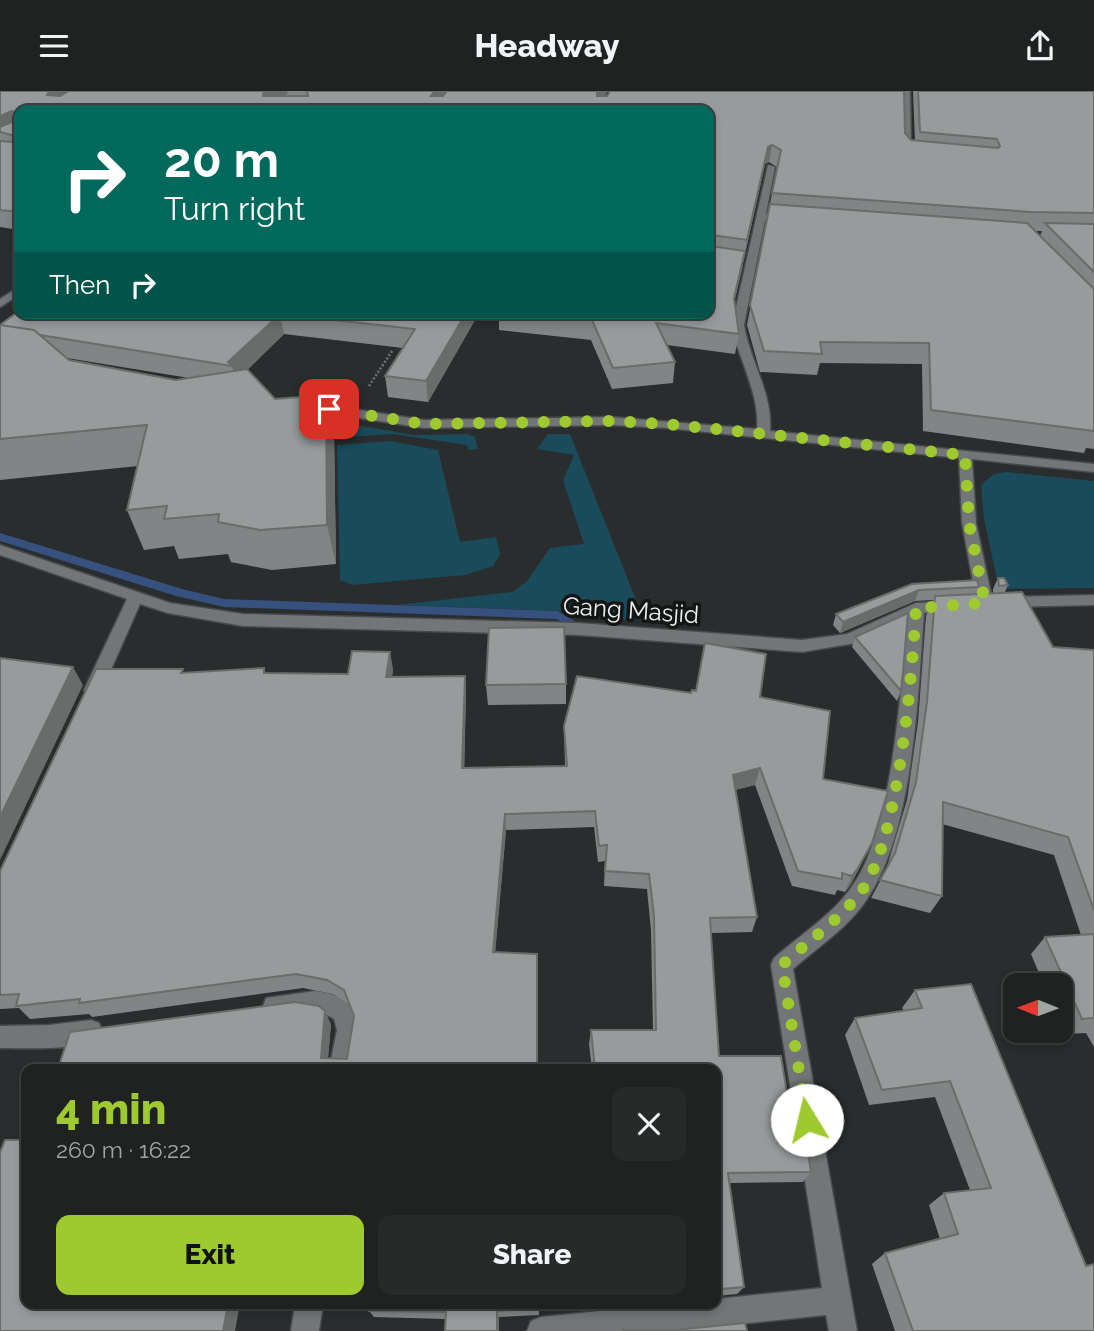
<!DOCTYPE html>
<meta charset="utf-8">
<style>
body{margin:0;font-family:Raleway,sans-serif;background:#282a2a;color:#f1f3f6;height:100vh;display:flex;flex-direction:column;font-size:26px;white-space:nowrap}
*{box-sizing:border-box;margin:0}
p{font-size:23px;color:#a2a4a5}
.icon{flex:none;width:38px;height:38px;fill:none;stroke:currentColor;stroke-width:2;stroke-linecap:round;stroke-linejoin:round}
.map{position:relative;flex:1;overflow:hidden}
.sheet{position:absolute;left:21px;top:973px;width:700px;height:245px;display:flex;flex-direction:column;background:#202222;border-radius:14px;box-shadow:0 4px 10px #0003,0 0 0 2px #3d3f40}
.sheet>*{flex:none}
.hud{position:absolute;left:14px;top:14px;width:700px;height:214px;border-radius:14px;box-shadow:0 4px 10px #0003,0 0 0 2px #3d3f40;background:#00695c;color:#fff;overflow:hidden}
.needle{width:46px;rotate:271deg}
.tools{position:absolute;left:1003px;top:882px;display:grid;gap:14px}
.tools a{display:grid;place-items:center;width:70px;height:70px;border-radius:14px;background:#202222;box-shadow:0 4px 10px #0003,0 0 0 2px #3d3f40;font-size:35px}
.pin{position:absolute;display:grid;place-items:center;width:60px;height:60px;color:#fff;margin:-30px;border-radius:14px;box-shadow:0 4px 10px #0006}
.me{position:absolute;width:77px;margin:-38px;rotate:351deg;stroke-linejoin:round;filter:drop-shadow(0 0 5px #0008)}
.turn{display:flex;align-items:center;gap:24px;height:147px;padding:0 35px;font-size:32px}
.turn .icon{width:91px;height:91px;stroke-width:2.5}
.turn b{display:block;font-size:49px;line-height:60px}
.then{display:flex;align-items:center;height:66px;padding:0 35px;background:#0003;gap:14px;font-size:26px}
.round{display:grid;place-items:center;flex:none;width:74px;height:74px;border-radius:14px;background:#282a2a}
.overview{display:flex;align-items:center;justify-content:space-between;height:119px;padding:0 35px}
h1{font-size:42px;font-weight:800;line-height:52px;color:#9eca2f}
.primary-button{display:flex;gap:14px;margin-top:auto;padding:14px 35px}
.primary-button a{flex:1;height:80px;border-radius:14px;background:#9eca2f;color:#111;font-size:28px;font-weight:800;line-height:80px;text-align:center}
.primary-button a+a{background:#282a2a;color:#f1f3f6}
header{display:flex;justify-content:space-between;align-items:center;height:91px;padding:0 35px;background:#202222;font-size:32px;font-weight:800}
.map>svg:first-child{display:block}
.green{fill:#194b5b}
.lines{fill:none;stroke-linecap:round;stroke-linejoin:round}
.stream{fill:#37517e;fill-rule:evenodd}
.street-casing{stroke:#47494a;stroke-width:3}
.path{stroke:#6f7273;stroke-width:2.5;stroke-dasharray:2 2;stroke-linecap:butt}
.street{fill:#727677;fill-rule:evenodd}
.wall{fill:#828585;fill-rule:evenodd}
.shaded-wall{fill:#6a6c6c}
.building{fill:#979b9b;stroke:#6a6c6c;stroke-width:2}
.route{stroke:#9eca2f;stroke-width:12;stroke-dasharray:0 21.6}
.labels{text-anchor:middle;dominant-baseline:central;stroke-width:7;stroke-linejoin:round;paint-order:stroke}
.street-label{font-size:24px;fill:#edeff0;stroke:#141515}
</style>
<header><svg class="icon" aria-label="menu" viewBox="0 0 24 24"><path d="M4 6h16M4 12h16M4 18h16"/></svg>Headway<svg class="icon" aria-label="share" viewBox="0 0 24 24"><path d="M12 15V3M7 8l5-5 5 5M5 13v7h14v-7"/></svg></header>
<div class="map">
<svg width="1094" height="1240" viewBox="0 0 1094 1240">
<rect width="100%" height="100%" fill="#2a2d2e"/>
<path class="green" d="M 282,321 L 414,344 L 468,343 L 475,346 L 478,358 L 469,359 L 467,354 L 393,343 L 336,347 L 336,336 L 290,340 Z
M 548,343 L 570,343 L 644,529 L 578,525 L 566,520 L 397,514 L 513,501 L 527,490 L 550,457 L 584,453 L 563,389 L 574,364 L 537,358 Z
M 390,350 L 438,359 L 460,451 L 496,446 L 500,463 L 493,475 L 465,484 L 352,494 L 340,489 L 337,354 Z
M 1007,381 L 1094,390 L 1094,497 L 999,498 L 984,428 L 981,394 L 994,383 Z"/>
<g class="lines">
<path class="stream" d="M 0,442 L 182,498 L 224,508 L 558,520 L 578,532 L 572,536 L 556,528 L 224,516 L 176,505 L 0,450 Z"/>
<g class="street-casing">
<path id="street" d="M 902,0 L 910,0 L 911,58 L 917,63 L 913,66 L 903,59 Z
M 768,74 L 775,76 L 766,123 L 795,128 L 790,131 L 765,129 L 744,234 C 750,270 773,303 770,340 L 1094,373 L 1094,381 L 972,368 L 976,432 L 993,512 L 991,516 L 979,516 L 977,512 L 962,432 L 959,367 L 667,337 L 610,334 L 424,337 L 307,319 L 301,315 L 307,311 L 424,329 L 610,326 L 757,338 C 760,302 738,269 732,234 Z
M 19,196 L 19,204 L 0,216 L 0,208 Z
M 0,454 L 170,512 L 243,523 L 579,532 L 802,549 L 847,543 L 916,512 L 960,510 L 962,514 L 960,518 L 924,522 C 918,604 914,739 867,808 C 849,836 818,856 793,878 L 857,1240 L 829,1240 L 826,1224 L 672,1240 L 527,1240 L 531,1230 L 541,1226 L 670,1213 L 716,1213 L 716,1208 L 822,1197 L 771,874 L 774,867 C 800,844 834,823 853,794 C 893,736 901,599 907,528 L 856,552 L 802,561 L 579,544 L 243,535 L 168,522 L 140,513 L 102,599 L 93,605 L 84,599 L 127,508 L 0,464 Z
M 1094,504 L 1094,514 L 1003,516 L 995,511 L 1003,506 Z
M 315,900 C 368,906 360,937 353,978 L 329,978 L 337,939 L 334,928 C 313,913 288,931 266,923 L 263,915 L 266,907 Z
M 91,929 L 99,932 L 102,940 L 99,948 C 70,960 31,957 0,957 L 0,935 L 49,934 Z
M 295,1213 L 323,1213 L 319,1240 L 291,1240 Z"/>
</g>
<path class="path" d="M 369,295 L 392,260"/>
<use href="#street" class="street"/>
</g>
<path class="wall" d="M 0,0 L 608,0 L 604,5 L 905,42 L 911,49 L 915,50 L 913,0 L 1094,0 L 1094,358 L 1086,357 L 1084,362 L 923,340 L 922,273 L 820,272 L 817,284 L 760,281 L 747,234 L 777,76 L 769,71 L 765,73 L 734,212 L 739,243 L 735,263 L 667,254 L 675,271 L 673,292 L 612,298 L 591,249 L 499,239 L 499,222 L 709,222 L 19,19 L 19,139 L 0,136 ZM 1035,140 L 1042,140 L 1040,145 Z
M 19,222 L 479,222 L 428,311 L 388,306 L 385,285 L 403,257 L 284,243 L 247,279 L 275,308 L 334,342 L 336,473 L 272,479 L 231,471 L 228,463 L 179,468 L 174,455 L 144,459 L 127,419 L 138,375 L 0,389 L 0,234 ZM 67,267 L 189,287 L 176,289 L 69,269 Z
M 998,487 L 1008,494 L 1005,501 L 1053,556 L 1094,559 L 1094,956 L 1086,942 L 1065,943 L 1060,932 L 1060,894 L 1044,894 L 1031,863 L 1045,846 L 1081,844 L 1054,764 L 942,733 L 942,805 L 930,822 L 871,807 L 886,779 L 907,709 L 918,631 L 926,525 L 933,509 L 915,510 L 840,542 L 833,534 L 836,523 L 912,493 L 979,496 L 976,503 L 993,502 L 993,498 Z
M 855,546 L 901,600 L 897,610 L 852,556 Z
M 393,578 L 392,586 L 465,585 L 466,602 L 464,677 L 565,675 L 564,635 L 691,602 L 760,606 L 823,688 L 864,768 L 851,793 L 845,801 L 837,799 L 835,804 L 792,795 L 755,694 L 735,699 L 757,826 L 752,841 L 711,842 L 719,965 L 793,1039 L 811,1081 L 803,1091 L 729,1092 L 744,1196 L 737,1203 L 717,1205 L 716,1207 L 716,978 L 592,978 L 589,953 L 591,939 L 653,939 L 651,840 L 647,798 L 604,795 L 605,770 L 598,771 L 594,736 L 506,739 L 495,861 L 538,978 L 58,978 L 331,933 L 328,967 L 347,968 L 354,925 L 349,913 L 333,903 L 303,897 L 92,926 L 89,923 L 30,928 L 19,917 L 0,918 L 0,780 L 185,581 L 348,583 Z
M 566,593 L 566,613 L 488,614 L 486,594 Z
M 915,899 L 1094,1240 L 895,1240 L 872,1173 L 885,1162 L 940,1148 L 929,1114 L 944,1102 L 970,1099 L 935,1006 L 869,1014 L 845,944 L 855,927 L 904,920 L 902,917 Z
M 539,1213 L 539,1224 L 499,1226 L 446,1228 L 374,1226 L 369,1220 Z
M 618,1213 L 670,1213 L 618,1216 Z"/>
<path class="shaded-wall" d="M 49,0 L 84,0 L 54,17 L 47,4 Z
M 264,0 L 287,0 L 288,2 L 266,17 L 263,5 Z
M 435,0 L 450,0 L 433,19 L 431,5 Z
M 597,0 L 608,0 L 596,18 L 596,1 Z
M 12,20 L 18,37 L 0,41 L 0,25 Z
M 772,54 L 769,71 L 765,73 L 744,168 L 747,149 L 768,56 Z
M 745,160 L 742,179 L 730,228 L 734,207 Z
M 466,222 L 479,222 L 428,311 L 426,290 Z
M 280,223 L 284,243 L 236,290 L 232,275 L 228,271 Z
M 326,304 L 334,342 L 336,473 L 327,434 Z
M 919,499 L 915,510 L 840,542 L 843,531 Z
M 390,561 L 393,578 L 390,603 L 386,586 Z
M 73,576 L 83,594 L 0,769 L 0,726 Z
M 465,585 L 466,602 L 464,693 L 462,677 Z
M 760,677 L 755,694 L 729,700 L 733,684 Z
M 505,723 L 506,739 L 494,875 L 493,861 Z
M 872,752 L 851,793 L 845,801 L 852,785 Z
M 325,920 L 331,933 L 327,978 L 321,967 Z
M 228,1213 L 240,1213 L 235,1240 L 223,1240 Z
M 497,1220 L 499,1226 L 499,1240 L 497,1240 Z"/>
<path class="building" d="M 0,0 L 49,0 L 47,4 L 60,5 L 69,0 L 264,0 L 263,5 L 308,5 L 307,0 L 305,0 L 435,0 L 431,5 L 443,5 L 447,0 L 597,0 L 597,5 L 607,5 L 610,0 L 904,0 L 905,42 L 911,49 L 998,57 L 1000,55 L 997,48 L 920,41 L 918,0 L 1094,0 L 1094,122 L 1031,121 L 772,102 L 781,59 L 772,54 L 768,56 L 747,149 L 712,144 L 709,147 L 711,155 L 745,160 L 734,207 L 739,243 L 656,232 L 675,271 L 613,277 L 592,229 L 532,222 L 709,222 L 709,19 L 19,19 L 19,121 L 0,119 L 0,50 L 12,51 L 15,45 L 0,41 L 0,36 L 14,30 L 15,22 L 12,20 L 0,25 Z
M 770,113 L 1027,132 L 1094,198 L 1094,340 L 931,319 L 929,252 L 820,251 L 822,263 L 764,260 L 750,214 Z
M 1045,132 L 1094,133 L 1094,181 Z
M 19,220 L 19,222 L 466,222 L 426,290 L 385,285 L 415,238 L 280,223 L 228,271 L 232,275 L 40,244 L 34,239 L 0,234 Z
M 0,234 L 34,239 L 69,269 L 176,289 L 247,278 L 275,308 L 326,304 L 327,434 L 260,439 L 218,431 L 219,423 L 164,428 L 167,415 L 127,419 L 147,334 L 0,348 Z
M 998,487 L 1004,487 L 1008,494 L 999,495 Z
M 977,489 L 979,496 L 919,499 L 843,531 L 836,523 L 912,493 Z
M 1022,501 L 1053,556 L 1094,559 L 1094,819 L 1068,746 L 943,711 L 942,805 L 880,789 L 895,762 L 916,691 L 927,611 L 935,505 Z
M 908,522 L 903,581 L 901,600 L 855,546 Z
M 564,536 L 566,593 L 486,594 L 489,537 Z
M 705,552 L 766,563 L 760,606 L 830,620 L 823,688 L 888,700 L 872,752 L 858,777 L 852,785 L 842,782 L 842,788 L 798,780 L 760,677 L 733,684 L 757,826 L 710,827 L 719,965 L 781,965 L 793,1039 L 804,1039 L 811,1081 L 728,1082 L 744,1196 L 721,1198 L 719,1203 L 716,1203 L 716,978 L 595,978 L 591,939 L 656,939 L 654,825 L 649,783 L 605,780 L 607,754 L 599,755 L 595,720 L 505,723 L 493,861 L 537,863 L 537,978 L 58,978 L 70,941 L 295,911 L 319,915 L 325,920 L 321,967 L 347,968 L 354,925 L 344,899 L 327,889 L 296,883 L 79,912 L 80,908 L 16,915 L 19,903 L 0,904 L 0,780 L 96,578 L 183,578 L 181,582 L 264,577 L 264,582 L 348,583 L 352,560 L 390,561 L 386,586 L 465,585 L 462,677 L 567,675 L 564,635 L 577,585 L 691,602 L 692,599 L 696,600 Z
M 0,567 L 73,576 L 0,726 Z
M 1094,843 L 1094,927 L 1082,928 L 1045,846 Z
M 971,893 L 1086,1175 L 1094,1173 L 1094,1240 L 913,1240 L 885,1162 L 958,1143 L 944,1102 L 991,1097 L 950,990 L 882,999 L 855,927 L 922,917 L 915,899 Z
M 5,1049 L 26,1049 L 26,1213 L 228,1213 L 223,1240 L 0,1240 L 0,1061 Z
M 369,1213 L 538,1213 L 538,1217 L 497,1220 L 497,1240 L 445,1240 L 446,1221 L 369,1220 Z
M 745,1232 L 747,1240 L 623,1240 L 623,1239 L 675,1239 Z"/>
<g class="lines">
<path class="route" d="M 329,318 L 424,333 L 610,330 L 667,333 L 965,364 L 969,432 L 985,512 L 916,517 C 912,583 899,753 860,802 C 840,828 806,852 782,874 L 807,1029"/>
</g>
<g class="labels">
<g class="street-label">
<text transform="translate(631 519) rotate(4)">Gang Masjid</text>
</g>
</g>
</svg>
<div class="tools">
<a><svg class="needle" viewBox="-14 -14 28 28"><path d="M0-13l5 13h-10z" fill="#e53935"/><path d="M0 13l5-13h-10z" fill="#a2a4a5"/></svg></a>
</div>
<div class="pin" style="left:329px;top:318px;background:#d93025"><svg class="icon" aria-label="arrive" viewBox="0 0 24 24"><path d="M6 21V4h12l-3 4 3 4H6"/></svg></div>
<svg class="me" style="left:807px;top:1029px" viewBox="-20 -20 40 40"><circle r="19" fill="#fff"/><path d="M0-13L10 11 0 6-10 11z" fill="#9eca2f"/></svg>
<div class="hud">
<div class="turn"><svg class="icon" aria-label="right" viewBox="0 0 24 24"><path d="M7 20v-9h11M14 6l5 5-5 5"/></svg><div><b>20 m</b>Turn right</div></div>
<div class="then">Then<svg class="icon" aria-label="right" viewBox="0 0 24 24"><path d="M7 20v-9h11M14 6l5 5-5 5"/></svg></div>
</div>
<section class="sheet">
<div class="overview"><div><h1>4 min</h1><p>260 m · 16:22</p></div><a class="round"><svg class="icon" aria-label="close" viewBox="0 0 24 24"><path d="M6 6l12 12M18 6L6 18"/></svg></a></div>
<div class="primary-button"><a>Exit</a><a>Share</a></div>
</section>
</div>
